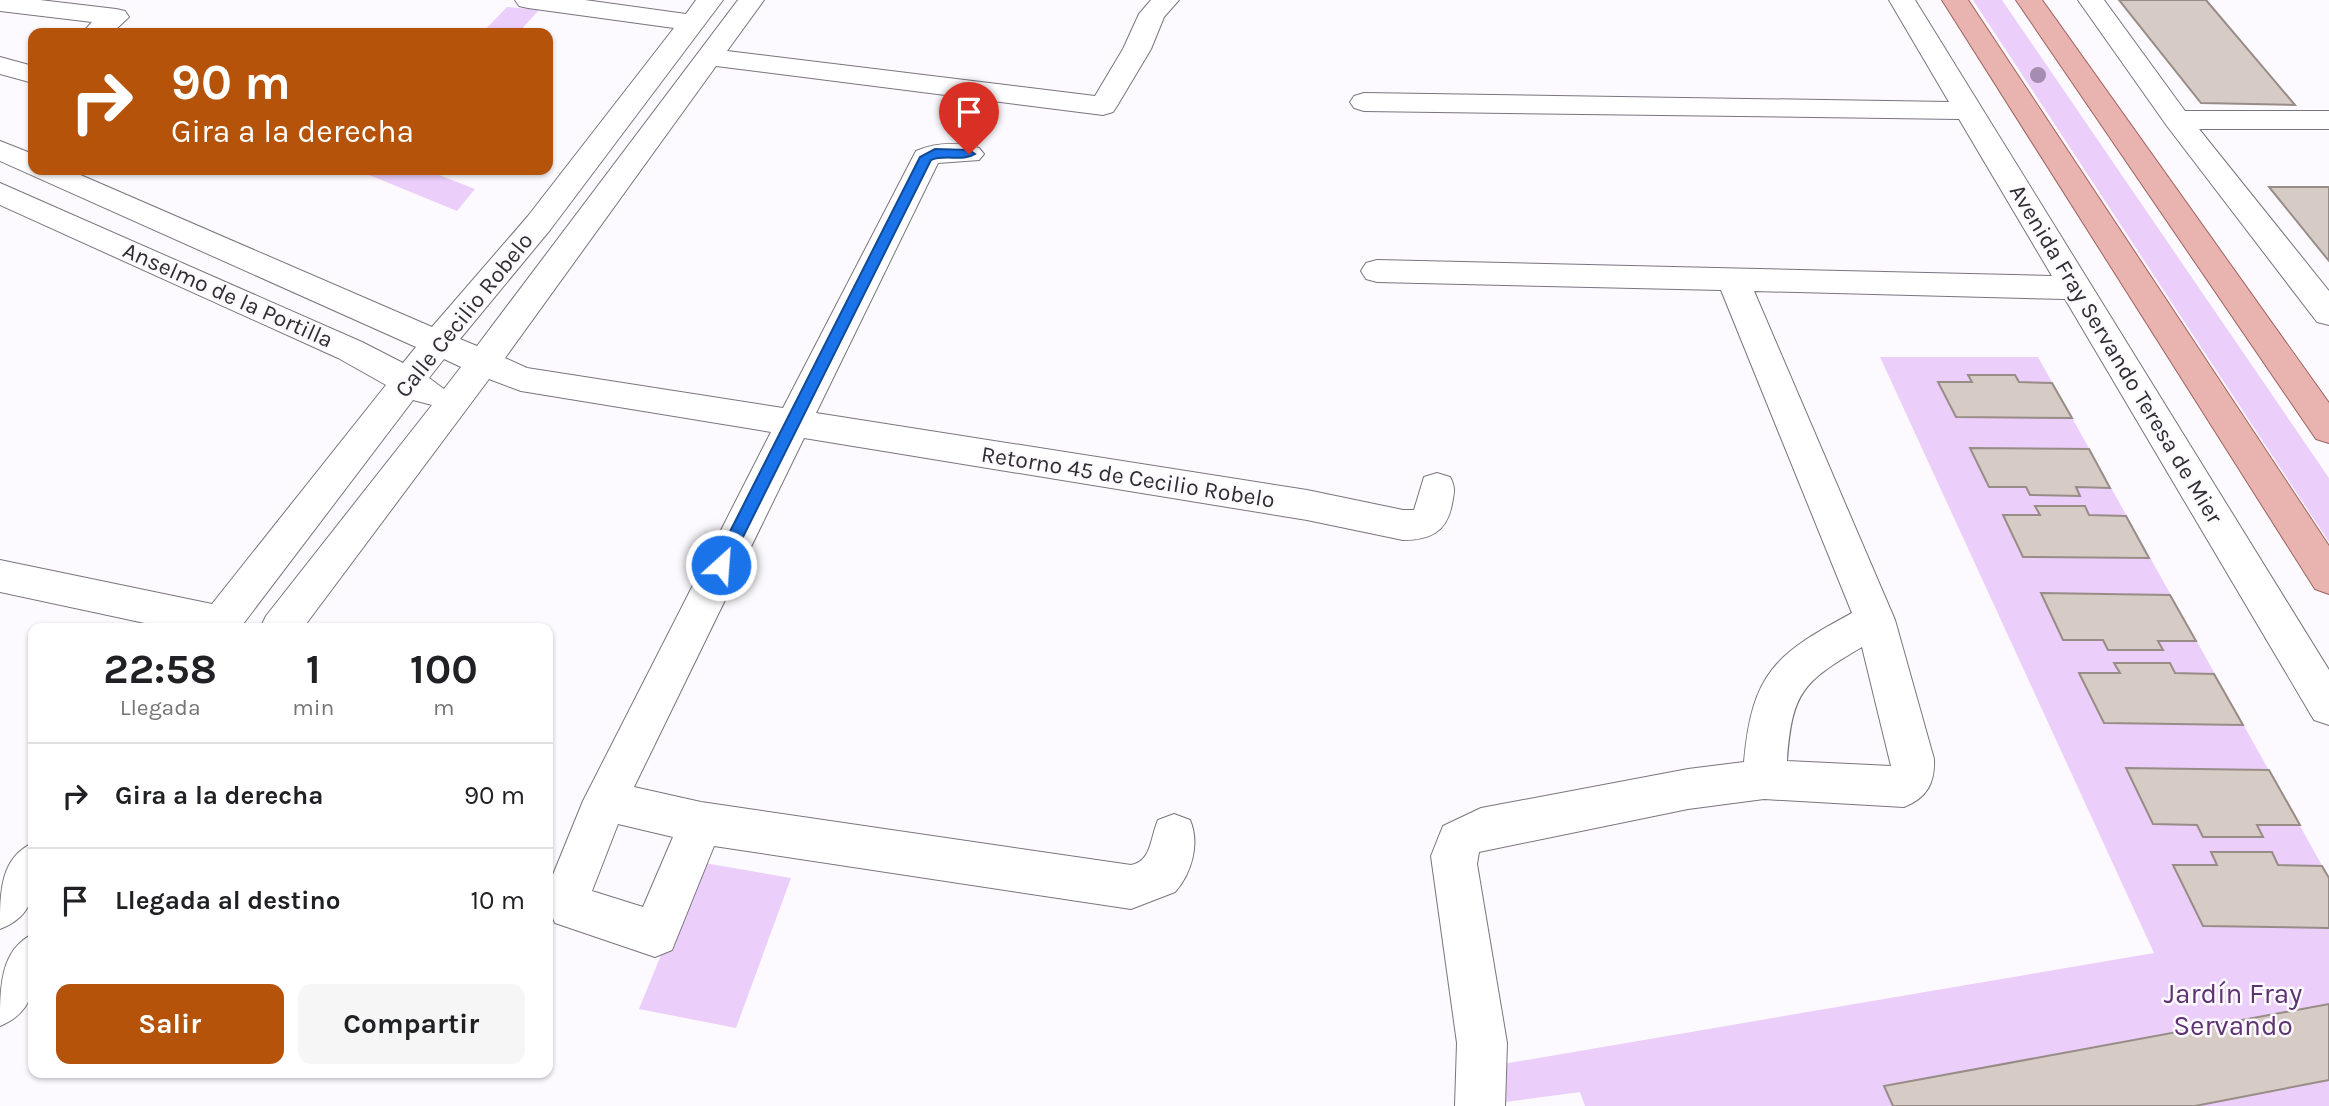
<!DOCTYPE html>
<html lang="es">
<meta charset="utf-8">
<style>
body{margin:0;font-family:Karla,sans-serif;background:#f6f6f6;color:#202124;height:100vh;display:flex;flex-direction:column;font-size:26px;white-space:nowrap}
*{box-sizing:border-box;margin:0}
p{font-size:23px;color:#757577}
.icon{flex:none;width:38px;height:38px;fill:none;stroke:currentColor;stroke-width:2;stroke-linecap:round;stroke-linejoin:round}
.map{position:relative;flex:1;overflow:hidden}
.side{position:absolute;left:28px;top:623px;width:525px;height:455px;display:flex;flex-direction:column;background:#fff;border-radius:14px;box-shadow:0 2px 5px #0004}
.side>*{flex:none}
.top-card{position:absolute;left:28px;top:28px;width:525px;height:147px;border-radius:14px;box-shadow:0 2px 5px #0004;background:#b45309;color:#fff;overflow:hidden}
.pin{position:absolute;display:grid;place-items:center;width:60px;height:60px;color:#fff;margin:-72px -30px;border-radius:50% 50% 50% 0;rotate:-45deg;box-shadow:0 0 7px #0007}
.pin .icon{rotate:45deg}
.me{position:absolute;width:77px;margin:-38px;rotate:26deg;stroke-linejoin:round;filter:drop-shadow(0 0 5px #0008)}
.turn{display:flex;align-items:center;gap:24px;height:147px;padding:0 28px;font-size:32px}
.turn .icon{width:91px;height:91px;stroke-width:2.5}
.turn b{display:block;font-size:49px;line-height:60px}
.eta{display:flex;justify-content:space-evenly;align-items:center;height:119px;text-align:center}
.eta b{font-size:42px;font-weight:700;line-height:49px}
.primary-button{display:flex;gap:14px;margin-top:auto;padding:14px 28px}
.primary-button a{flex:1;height:80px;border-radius:14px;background:#b45309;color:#fff;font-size:28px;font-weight:700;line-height:80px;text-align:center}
.primary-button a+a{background:#f6f6f6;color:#202124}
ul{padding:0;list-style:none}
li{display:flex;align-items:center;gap:21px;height:105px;padding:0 28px;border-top:2px solid #e0e0e0}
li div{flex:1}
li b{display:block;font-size:26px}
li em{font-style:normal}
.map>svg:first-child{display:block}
.green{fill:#ebcffa}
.building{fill:#d7cbc5;stroke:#988c87;stroke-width:2}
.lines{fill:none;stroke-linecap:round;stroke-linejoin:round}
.minor-casing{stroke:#7a747e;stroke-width:2}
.major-casing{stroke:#9f6360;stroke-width:2}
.minor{fill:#fff;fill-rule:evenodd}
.major{fill:#e9b3af;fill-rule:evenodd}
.tree{fill:#a58db1}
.route{fill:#1a73e8;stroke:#114b97;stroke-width:2}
.labels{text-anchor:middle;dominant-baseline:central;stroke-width:5;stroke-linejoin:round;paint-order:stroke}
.street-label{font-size:23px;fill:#302d31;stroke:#fcfafe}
.near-park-label{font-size:28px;fill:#5d3372;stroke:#fcfafe}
</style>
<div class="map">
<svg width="2329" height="1106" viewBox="0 0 2329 1106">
<rect width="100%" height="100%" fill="#fcfafe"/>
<path class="green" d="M 1973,0 L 2002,0 L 2329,478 L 2329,542 Z
M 507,7 L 539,10 L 518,33 L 482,33 Z
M 357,170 L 426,170 L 475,189 L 457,211 Z
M 1880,357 L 2038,357 L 2329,878 L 2329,1106 L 1585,1106 L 1580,1092 L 1498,1103 L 1491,1066 L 2154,953 Z
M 699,862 L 791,878 L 736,1028 L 639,1009 Z"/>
<path class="building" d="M 2119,0 L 2206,0 L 2295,105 L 2201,103 Z
M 2269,187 L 2329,187 L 2329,261 Z
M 1968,375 L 2015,375 L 2019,382 L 2052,383 L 2072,418 L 1956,417 L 1938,382 L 1972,382 Z
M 1970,448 L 2089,449 L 2110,488 L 2076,487 L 2080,496 L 2030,495 L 2026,487 L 1989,487 Z
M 2035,506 L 2085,506 L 2089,515 L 2126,516 L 2149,558 L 2023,557 L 2003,515 L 2040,515 Z
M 2041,593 L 2170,595 L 2196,641 L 2158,641 L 2163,650 L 2108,650 L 2103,640 L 2063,640 Z
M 2114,663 L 2170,663 L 2175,673 L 2214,674 L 2243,725 L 2104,723 L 2079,673 L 2120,673 Z
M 2126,768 L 2269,770 L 2300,825 L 2257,825 L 2263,837 L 2203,837 L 2197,825 L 2153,824 Z
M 2211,852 L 2272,852 L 2278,865 L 2322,866 L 2329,878 L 2329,928 L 2203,926 L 2173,865 L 2217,865 Z
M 2329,1004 L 2329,1080 L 2195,1106 L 1893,1106 L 1884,1086 Z"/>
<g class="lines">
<g class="minor-casing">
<path id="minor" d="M 0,0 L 40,0 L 116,9 L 125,11 L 129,17 L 112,33 L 82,33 L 92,22 L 0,11 Z
M 515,0 L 585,0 L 686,14 L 696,0 L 723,0 L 550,230 L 460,339 L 477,346 L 738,0 L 764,0 L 727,51 L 1095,96 L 1123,49 L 1139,14 L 1151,0 L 1179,0 L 1164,17 L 1151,49 L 1117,106 L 1113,112 L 1103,115 L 716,66 L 505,358 L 527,368 L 783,408 L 916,151 C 937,142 957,142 979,148 L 984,154 L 979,160 L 938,163 L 816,413 L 1307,490 L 1403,510 L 1414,510 L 1424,477 L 1437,473 L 1450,477 C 1456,488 1454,493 1452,504 C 1447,532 1430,540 1403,540 L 1307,520 L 804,438 L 634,787 L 701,802 L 1131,865 C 1152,861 1150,838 1158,820 L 1174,814 L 1190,820 C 1200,843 1192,873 1175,892 L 1131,909 L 714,846 L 672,950 L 655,957 L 555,923 L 548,907 L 548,887 L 583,801 L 771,432 L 521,391 L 489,379 L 303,628 L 260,628 L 266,616 L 432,405 L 413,400 L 240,628 L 168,628 L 0,592 L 0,560 L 212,604 L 386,385 L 338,358 L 0,205 L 0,183 L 362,342 L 403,363 L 416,347 L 0,161 L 0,141 L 33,154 L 33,170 L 69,170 L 432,327 L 528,216 L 674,28 L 528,8 L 519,6 ZM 444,359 L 461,367 L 444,389 L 429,378 ZM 618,824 L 673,837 L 643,907 L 592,891 Z
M 1889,0 L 1915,0 L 2329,670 L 2329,725 L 2314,720 L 2065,299 L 1754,291 L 1895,620 L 1934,759 C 1935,783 1927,798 1904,807 L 1764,799 L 1688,809 L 1479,852 L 1477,864 L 1507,1043 L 1505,1106 L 1455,1106 L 1457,1043 L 1431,856 L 1443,826 L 1481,808 L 1688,769 L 1744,762 C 1752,672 1776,654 1852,613 L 1721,290 L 1377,282 L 1366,279 L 1361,271 L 1366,263 L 1377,260 L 2052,276 L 1959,119 L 1364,111 L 1354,108 L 1350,102 L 1354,96 L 1364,93 L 1949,102 ZM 1862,647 L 1891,766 L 1787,761 C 1792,691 1803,682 1862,647 Z
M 2078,0 L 2104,0 L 2185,111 L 2329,111 L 2329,129 L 2199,129 L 2329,291 L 2329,325 L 2317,322 L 2167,126 Z
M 0,57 L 33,66 L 33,83 L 0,74 Z
M 33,843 C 33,881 42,913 0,929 C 0,892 0,858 33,843 Z
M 33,934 C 33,973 43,1008 0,1026 C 0,987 0,950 33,934 Z"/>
</g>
<g class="major-casing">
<path id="major" d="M 1942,0 L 1968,0 L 2329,546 L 2329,594 L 2315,589 Z
M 2016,0 L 2042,0 L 2329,403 L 2329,443 L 2316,439 Z"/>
</g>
<use href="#minor" class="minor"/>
<use href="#major" class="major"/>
</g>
<circle class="tree" cx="2038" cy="75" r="8"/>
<path class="route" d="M 935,149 L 969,150 L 975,154 C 963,162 945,154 931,160 L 727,569 L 716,569 L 713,565 L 920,157 Z"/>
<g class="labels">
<g class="street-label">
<text transform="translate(228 295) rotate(24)">Anselmo de la Portilla</text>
<text transform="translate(464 315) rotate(-51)">Calle Cecilio Robelo</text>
<text transform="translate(2116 354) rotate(59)">Avenida Fray Servando Teresa de Mier</text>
<text transform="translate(1128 477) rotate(9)">Retorno 45 de Cecilio Robelo</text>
</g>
<g class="near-park-label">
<text x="2233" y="993">Jardín Fray<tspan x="2233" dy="32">Servando</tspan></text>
</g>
</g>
</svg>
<div class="pin" style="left:969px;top:154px;background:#d93025"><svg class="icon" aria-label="arrive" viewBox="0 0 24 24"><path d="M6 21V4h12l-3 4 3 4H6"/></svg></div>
<svg class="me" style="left:721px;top:565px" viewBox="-20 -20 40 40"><circle r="17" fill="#1a73e8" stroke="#fff" stroke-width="3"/><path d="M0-11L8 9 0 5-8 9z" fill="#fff"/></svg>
<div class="top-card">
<div class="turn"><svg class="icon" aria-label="right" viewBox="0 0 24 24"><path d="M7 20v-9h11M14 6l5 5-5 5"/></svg><div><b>90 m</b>Gira a la derecha</div></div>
</div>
<section class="side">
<div class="eta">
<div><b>22:58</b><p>Llegada</p></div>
<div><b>1</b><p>min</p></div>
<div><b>100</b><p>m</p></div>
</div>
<ul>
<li><svg class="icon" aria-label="right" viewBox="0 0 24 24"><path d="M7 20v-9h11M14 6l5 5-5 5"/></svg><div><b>Gira a la derecha</b></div><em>90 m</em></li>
<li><svg class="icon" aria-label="arrive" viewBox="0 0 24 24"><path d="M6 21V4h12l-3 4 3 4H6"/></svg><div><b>Llegada al destino</b></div><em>10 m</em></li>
</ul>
<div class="primary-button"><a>Salir</a><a>Compartir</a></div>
</section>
</div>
